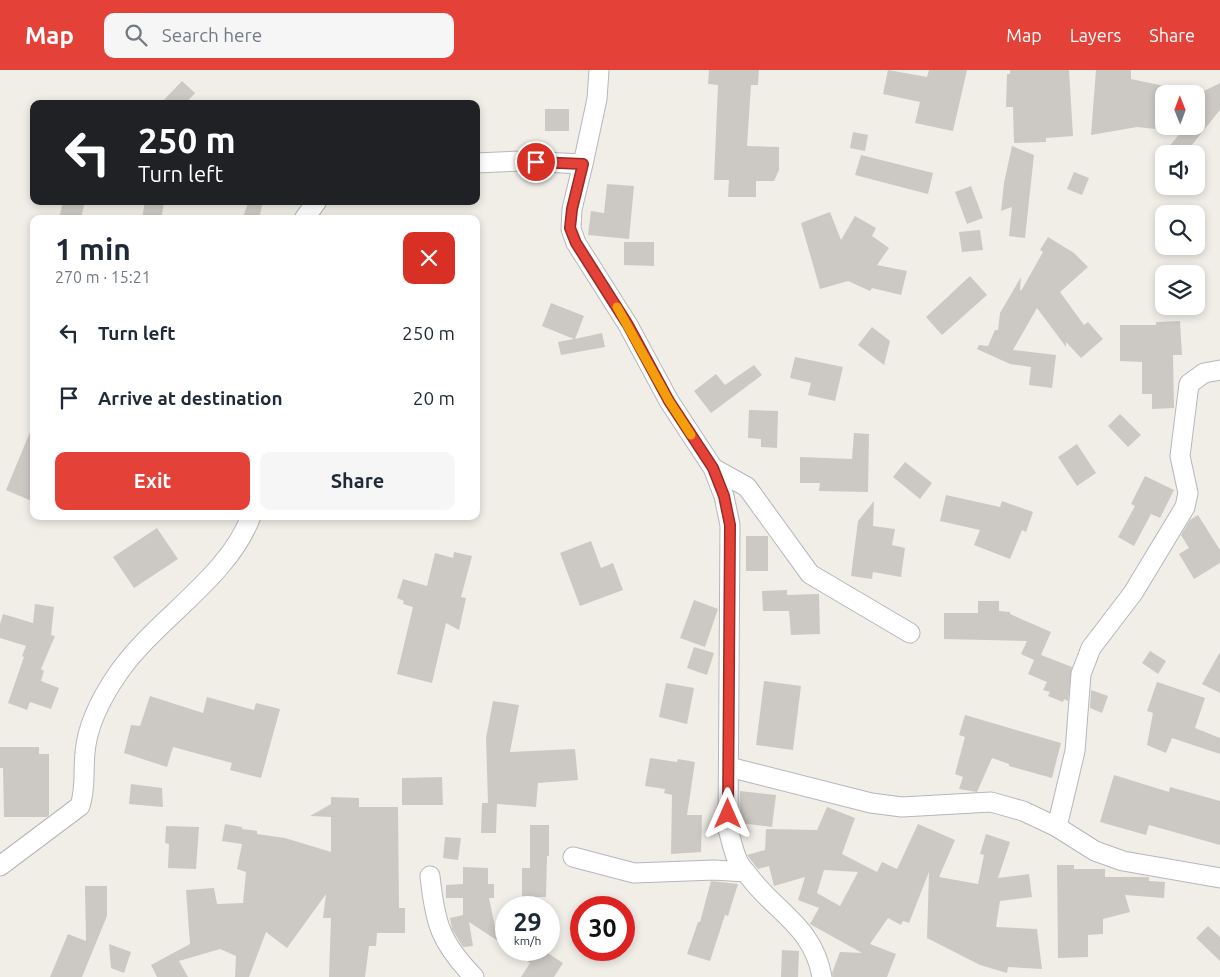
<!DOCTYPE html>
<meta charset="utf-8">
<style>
body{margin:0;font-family:Ubuntu,sans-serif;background:#f6f6f7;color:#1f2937;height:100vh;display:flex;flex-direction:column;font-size:19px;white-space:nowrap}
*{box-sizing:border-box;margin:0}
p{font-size:16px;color:#747a83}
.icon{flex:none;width:28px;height:28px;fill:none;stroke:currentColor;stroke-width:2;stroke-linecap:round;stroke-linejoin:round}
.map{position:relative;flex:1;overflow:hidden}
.side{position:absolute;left:30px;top:145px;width:450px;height:305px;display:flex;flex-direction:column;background:#fff;border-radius:10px;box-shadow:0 2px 8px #0003}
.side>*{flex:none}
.hud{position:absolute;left:30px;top:30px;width:450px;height:105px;border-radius:10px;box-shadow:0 2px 8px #0003;background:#202124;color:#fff;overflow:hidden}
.needle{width:32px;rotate:359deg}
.fabs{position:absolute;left:1155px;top:15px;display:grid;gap:10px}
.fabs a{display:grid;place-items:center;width:50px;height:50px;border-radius:10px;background:#fff;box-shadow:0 2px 8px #0003;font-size:25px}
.speed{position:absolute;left:495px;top:826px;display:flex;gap:10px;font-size:25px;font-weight:700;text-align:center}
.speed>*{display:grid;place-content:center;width:65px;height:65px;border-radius:50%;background:#fff;box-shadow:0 2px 8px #0003;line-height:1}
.speed small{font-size:12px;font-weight:400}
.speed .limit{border:8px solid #d22;background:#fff;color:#111}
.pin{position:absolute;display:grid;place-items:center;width:42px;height:42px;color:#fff;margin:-21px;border:2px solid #fff;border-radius:50%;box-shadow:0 1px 5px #0007}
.me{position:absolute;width:55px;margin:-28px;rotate:0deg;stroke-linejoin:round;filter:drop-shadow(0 0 4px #0008)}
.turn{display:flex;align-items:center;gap:18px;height:105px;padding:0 25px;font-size:22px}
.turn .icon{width:65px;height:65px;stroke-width:2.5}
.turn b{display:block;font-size:35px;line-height:42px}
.round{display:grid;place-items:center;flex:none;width:52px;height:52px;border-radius:10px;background:#f6f6f7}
.headline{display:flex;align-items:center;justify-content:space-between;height:85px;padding:0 25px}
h1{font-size:30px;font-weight:600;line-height:38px}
.button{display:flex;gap:10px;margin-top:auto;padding:10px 25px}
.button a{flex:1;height:58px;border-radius:10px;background:#e44239;color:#fff;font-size:20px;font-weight:600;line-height:58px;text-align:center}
.button a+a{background:#f6f6f7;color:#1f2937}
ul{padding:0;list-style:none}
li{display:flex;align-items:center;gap:15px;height:65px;padding:0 25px}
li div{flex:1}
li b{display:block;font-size:19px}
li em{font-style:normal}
header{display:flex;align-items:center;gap:30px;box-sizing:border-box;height:70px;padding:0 25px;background:#e44239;color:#fff}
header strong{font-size:24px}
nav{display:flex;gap:28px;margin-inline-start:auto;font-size:18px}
.search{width:350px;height:45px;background:#f6f6f7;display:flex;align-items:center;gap:12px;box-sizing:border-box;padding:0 18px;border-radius:10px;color:#747a83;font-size:19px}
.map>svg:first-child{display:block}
.building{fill:#ccc9c4;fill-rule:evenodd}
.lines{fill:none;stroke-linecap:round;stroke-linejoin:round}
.minor-casing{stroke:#b4b7bb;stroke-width:21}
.minor{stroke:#fff;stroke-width:19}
.route-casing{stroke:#942b25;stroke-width:12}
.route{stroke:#e44239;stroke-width:9}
.slow{stroke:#f59e0b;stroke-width:9}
</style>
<header>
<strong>Map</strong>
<div class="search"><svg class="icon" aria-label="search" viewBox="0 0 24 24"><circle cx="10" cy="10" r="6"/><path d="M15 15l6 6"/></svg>Search here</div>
<nav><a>Map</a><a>Layers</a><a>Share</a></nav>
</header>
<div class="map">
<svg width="1220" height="907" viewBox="0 0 1220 907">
<rect width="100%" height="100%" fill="#f0eee7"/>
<path class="building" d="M 709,0 L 759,0 L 758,15 L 751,15 L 747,76 L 779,77 L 779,100 L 774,111 L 756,111 L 756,127 L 728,127 L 729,110 L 714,110 L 718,15 L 708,14 Z
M 888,0 L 927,7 L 929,0 L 967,0 L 953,61 L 915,53 L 920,32 L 883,24 Z
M 1010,0 L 1069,0 L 1073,66 L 1046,68 L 1046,72 L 1014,73 L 1013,37 L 1006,37 L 1007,4 L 1010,4 Z
M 1096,0 L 1131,0 L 1131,9 L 1164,16 L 1164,60 L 1137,57 L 1091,65 Z
M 182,11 L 195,23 L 185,34 L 160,34 Z
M 1220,13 L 1220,40 L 1191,76 L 1200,84 L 1163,84 L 1186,56 L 1196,56 L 1196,25 Z
M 545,39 L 569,39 L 569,61 L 545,61 Z
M 853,62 L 868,65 L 865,81 L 850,78 Z
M 1012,76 L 1034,85 L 1025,168 L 1009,166 L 1012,137 L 1001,141 L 1004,113 Z
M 861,85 L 933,103 L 928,124 L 855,105 Z
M 1074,102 L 1089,108 L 1082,125 L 1067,119 Z
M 607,114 L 634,116 L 629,169 L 588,165 L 591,141 L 604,143 Z
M 971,116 L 983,148 L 967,154 L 955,122 Z
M 63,131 L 84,135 L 81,149 L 59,149 Z
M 145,131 L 164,133 L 161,149 L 142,149 Z
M 249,131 L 263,131 L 259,149 L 242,149 Z
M 830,142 L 841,170 L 855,146 L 876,158 L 872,166 L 889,178 L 877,195 L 907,201 L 901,225 L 872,218 L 870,221 L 848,211 L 820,219 L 801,153 Z
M 980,160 L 983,180 L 962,182 L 959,162 Z
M 1048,167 L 1074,183 L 1088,197 L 1060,222 L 1084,255 L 1088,252 L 1103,269 L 1081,288 L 1066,272 L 1066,277 L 1037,238 L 1013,280 L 1056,285 L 1052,318 L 1029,315 L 1031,297 L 1010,294 L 977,279 L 979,275 L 988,276 L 995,260 L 998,260 L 1000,243 L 1021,207 L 1020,219 L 1021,221 L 1043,182 L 1040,180 Z
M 624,172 L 654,172 L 654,196 L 624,195 Z
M 970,206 L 987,225 L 942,265 L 926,247 Z
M 551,233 L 584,246 L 575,269 L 602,263 L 605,277 L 561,285 L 558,272 L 574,269 L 542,256 Z
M 1180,251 L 1182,285 L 1173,285 L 1174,338 L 1152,339 L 1152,324 L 1142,324 L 1142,292 L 1120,291 L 1120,255 L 1156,255 L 1156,252 Z
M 872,257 L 890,271 L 884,295 L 858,275 Z
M 795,287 L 843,297 L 835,331 L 808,325 L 811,313 L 790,308 Z
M 754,295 L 762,305 L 711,343 L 694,321 L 716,304 L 725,315 Z
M 749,340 L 778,341 L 777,378 L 761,377 L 761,369 L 748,368 Z
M 1120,344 L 1141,365 L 1128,377 L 1108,356 Z
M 33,355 L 34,355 L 34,432 L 6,420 Z
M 854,363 L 869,364 L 868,422 L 819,421 L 820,413 L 800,413 L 800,387 L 852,389 Z
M 1077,374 L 1096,403 L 1077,416 L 1058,387 Z
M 905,392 L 932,413 L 920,429 L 893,407 Z
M 1145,406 L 1174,420 L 1160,448 L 1151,444 L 1134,476 L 1118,467 L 1135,436 L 1131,434 Z
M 946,425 L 1000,437 L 1002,431 L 1033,442 L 1026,462 L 1022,460 L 1010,489 L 974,475 L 980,460 L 940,451 Z
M 874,431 L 873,456 L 895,459 L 892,475 L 905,478 L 901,507 L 873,502 L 872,509 L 851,506 L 858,451 Z
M 1198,445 L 1220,480 L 1220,493 L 1194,509 L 1179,484 L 1189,478 L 1181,465 L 1190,450 Z
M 157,458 L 178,489 L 134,518 L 113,487 Z
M 746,466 L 768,466 L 768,501 L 746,501 Z
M 591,471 L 601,498 L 613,493 L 623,520 L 580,536 L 560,483 Z
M 454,482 L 472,486 L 461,527 L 466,528 L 459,560 L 446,553 L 432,613 L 397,604 L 413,537 L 403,534 L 404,531 L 397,528 L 403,509 L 427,516 L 435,483 L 453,488 Z
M 787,520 L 787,525 L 819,524 L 820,564 L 791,565 L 789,541 L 763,541 L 762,521 Z
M 694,530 L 718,539 L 705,577 L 680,568 Z
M 978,531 L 999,531 L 999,541 L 1010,542 L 1010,544 L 1051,562 L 1041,585 L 1072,597 L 1068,631 L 1064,629 L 1063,632 L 1048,626 L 1050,622 L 1043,620 L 1047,612 L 1028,604 L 1034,590 L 1021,584 L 1027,571 L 944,569 L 944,543 L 978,543 Z
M 35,534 L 54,537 L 51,565 L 55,566 L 41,599 L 44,601 L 41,611 L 59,618 L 51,639 L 30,632 L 27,640 L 8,633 L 24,587 L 22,586 L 26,576 L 0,568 L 0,554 L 3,544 L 33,553 Z
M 694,577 L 714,583 L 707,605 L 687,598 Z
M 1150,581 L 1166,591 L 1158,604 L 1142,593 Z
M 1220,582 L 1220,623 L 1202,614 Z
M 764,611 L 801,616 L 793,680 L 756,675 Z
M 1157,612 L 1205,628 L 1195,658 L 1220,668 L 1220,684 L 1172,668 L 1166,683 L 1147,675 L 1153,643 L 1147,641 Z
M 666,613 L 694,618 L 687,654 L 659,647 Z
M 1091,620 L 1108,626 L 1102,643 L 1090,638 Z
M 150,626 L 203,643 L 207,627 L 254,640 L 256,633 L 280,639 L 261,708 L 230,700 L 232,693 L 173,677 L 167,697 L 124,683 L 131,655 L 140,656 Z
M 493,631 L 519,635 L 510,682 L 575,679 L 578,710 L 538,713 L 536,737 L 497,734 L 496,763 L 481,763 L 482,733 L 488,733 L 486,668 Z
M 965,645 L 1061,673 L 1052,708 L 1009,696 L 1009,694 L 992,688 L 977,722 L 959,719 L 963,707 L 955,704 L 965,667 L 959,665 Z
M 0,677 L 39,677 L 39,684 L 49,684 L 49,745 L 47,747 L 4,747 L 3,698 L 0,698 Z
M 650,688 L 677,692 L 678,689 L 695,692 L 687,745 L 702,745 L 701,782 L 671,784 L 672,725 L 664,723 L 665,719 L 645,716 Z
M 1114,705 L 1169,722 L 1170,717 L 1220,731 L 1220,775 L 1149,755 L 1146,765 L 1100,752 Z
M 442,707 L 443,735 L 402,735 L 402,708 Z
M 131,714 L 162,718 L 163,737 L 129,734 Z
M 740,721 L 776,725 L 772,757 L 739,753 Z
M 331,727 L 359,728 L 359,737 L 398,737 L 399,838 L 405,838 L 405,863 L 377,863 L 376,876 L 369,876 L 365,907 L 329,907 L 331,848 L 323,848 L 326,824 L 287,878 L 266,862 L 249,907 L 235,907 L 236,886 L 220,879 L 179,891 L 188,907 L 157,907 L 151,895 L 190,874 L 186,820 L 214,818 L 217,834 L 243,833 L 246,802 L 237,799 L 242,774 L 222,771 L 225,754 L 242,757 L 242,759 L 257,761 L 257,764 L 285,768 L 331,782 L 331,747 L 310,746 L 331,734 Z
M 827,737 L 855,748 L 842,784 L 877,802 L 882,792 L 897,799 L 918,754 L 955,770 L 939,807 L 978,814 L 984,785 L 980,784 L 986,764 L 1010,772 L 998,808 L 1029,804 L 1032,827 L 1000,831 L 996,857 L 1037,859 L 1042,899 L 1008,897 L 1007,903 L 980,895 L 927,868 L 929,802 L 909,853 L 903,851 L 901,855 L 888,848 L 870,874 L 896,884 L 887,907 L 833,907 L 832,903 L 840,882 L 862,883 L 810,854 L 819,838 L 798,830 L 805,807 L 774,816 L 769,796 L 758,799 L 747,785 L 765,780 L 766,759 L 817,760 ZM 824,800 L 858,802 L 840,836 L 817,823 Z
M 530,755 L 549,755 L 549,786 L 547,786 L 546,827 L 522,827 L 522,798 L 530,798 Z
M 166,756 L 199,757 L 196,799 L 168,798 L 169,774 L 165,773 Z
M 445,767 L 461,768 L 458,790 L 443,788 Z
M 1057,795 L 1074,795 L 1074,799 L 1105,799 L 1105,807 L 1149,807 L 1149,811 L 1165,812 L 1164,828 L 1125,825 L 1130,842 L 1103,849 L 1103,864 L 1088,865 L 1088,887 L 1058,888 Z
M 463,797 L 488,798 L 488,814 L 494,814 L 494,828 L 489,828 L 498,871 L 469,852 L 473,876 L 463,877 L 452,859 L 450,848 L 463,845 L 463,828 L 446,828 L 446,815 L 463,814 Z
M 711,811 L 738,814 L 728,846 L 725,845 L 710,891 L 687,884 L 698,852 L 700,852 Z
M 85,816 L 107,816 L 107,846 L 82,907 L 50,907 L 68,864 L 86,871 Z
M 1208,856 L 1220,867 L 1220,891 L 1196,868 Z
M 109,874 L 131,882 L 124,903 L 111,898 Z
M 510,880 L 543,880 L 563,893 L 554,907 L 521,907 L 530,893 Z
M 782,880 L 799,881 L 798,907 L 781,907 Z"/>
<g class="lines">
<g class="minor-casing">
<path id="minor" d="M 476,93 L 521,91 L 583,94 L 597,29 L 599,0
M 583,94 L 572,139 L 571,159 L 576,173 L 628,255 L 669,331 L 713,398 L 724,426 L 730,455 L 728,759 C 731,769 733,780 737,789 C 739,795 744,800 748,805 C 776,843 813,856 822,907
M 304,149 L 317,131
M 713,398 L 747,417 L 810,504 L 910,563
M 729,697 L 871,733 L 902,737 L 991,732 L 1023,741 L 1057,757 L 1095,781 L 1123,791 L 1220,808
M 1057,757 L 1075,681 L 1081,604 L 1091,578 L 1133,523 L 1185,437 L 1188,423 L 1180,386 L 1189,314 L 1204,303 L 1220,300
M 573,787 L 634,803 L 714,800 L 746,802
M 0,796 L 80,736 C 86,718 83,701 85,683 C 87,655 103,625 119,602 C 157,548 229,507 251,446
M 430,806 C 435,853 440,872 474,907"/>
</g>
<use href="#minor" class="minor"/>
</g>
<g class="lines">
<g class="route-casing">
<path id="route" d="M 536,92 L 583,94 L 572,139 L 570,158 L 576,173 L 628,255 L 669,331 L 713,398 L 724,426 L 730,455 L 728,744"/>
</g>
<use href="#route" class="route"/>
<path class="slow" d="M 617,237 L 669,331 L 691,365"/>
</g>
</svg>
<div class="fabs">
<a><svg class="needle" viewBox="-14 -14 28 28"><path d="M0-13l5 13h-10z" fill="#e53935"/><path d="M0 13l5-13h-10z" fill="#747a83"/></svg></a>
<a><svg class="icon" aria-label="sound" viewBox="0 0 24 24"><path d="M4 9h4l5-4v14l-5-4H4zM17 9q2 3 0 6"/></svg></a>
<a><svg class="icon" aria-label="search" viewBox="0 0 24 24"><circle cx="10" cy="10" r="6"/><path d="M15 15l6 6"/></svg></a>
<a><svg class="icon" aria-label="layers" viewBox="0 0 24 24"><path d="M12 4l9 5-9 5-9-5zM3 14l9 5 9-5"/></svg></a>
</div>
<div class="speed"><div>29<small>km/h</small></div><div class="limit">30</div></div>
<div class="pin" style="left:536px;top:92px;background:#d93025"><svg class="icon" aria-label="arrive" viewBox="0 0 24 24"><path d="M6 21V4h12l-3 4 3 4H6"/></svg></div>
<svg class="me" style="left:728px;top:744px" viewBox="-20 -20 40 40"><path d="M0-17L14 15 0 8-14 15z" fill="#e44239" stroke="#fff" stroke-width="4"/></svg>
<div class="hud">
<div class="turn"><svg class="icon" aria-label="left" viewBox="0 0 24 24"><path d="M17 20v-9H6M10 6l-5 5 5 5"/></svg><div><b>250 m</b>Turn left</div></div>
</div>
<section class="side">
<div class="headline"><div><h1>1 min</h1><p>270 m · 15:21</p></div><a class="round" style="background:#d93025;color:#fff"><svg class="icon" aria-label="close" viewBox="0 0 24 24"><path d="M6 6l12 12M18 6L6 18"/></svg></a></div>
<ul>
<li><svg class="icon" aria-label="left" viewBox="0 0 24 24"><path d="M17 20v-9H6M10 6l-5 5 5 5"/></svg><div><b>Turn left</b></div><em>250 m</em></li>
<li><svg class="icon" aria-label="arrive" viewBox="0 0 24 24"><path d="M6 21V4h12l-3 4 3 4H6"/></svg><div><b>Arrive at destination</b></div><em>20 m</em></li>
</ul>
<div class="button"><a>Exit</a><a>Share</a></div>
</section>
</div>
